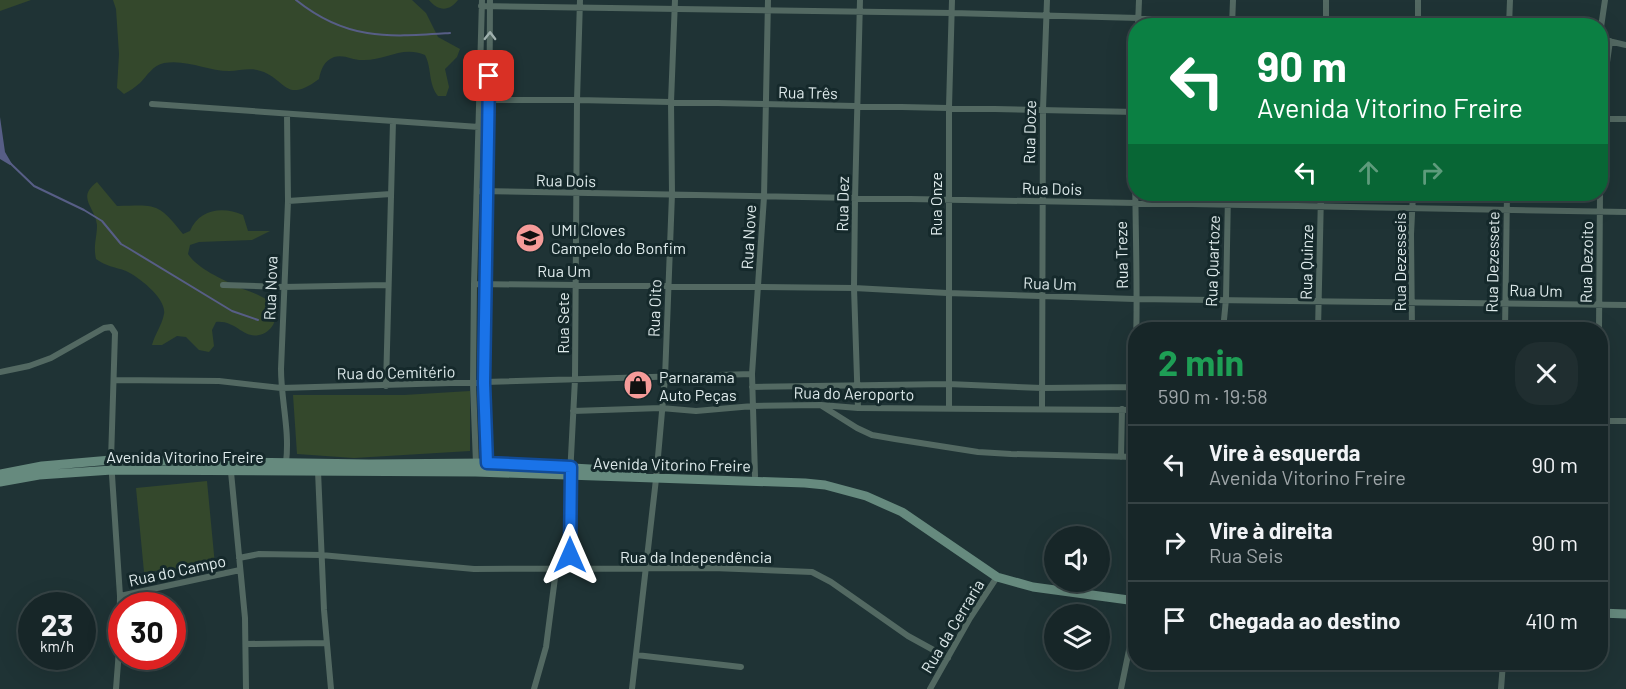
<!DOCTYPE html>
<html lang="pt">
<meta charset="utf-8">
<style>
body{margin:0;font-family:Barlow,sans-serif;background:#202e30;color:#f1f3f6;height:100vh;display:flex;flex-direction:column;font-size:22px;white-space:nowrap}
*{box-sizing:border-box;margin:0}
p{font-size:20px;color:#9ea5a8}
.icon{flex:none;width:33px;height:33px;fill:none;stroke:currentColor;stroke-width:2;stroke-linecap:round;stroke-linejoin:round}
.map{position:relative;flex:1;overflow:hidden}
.details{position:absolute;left:1128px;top:322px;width:480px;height:348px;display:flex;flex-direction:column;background:#172628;border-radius:24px;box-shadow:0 6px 24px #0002,0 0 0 2px #364345}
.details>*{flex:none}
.guide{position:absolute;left:1128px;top:18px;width:480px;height:183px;border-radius:24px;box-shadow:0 6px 24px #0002,0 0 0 2px #364345;background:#0b8043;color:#fff;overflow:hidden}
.buttons{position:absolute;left:1044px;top:526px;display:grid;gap:12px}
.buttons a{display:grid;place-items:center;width:66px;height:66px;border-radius:50%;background:#172628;box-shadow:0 6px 24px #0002,0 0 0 2px #364345;font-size:30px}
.speed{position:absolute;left:18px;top:592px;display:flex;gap:12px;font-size:30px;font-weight:700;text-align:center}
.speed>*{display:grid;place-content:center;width:78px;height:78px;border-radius:50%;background:#172628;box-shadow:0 6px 24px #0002,0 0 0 2px #364345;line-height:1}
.speed small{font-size:15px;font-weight:400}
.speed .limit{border:9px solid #d22;background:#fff;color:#111}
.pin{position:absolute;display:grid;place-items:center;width:51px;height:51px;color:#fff;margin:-26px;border-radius:12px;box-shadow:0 3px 9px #0006}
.me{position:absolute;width:66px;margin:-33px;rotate:0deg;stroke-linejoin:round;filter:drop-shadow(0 0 4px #0008)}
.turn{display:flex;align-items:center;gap:21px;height:126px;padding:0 30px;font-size:27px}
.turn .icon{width:78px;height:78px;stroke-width:2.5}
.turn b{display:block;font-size:42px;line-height:51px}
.lanes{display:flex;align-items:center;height:57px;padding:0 30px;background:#0003;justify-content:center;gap:30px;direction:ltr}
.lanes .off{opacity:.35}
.round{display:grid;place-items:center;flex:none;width:63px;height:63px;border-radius:24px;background:#202e30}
.head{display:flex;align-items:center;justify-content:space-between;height:102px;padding:0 30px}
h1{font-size:36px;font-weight:700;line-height:45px;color:#1e9e55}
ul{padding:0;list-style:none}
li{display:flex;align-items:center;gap:18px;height:78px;padding:0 30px;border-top:2px solid #364345}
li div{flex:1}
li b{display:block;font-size:22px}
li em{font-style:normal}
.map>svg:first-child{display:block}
.green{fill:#34482c}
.water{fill:#575e86}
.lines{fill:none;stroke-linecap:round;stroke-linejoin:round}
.stream{stroke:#575e86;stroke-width:2}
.street{stroke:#536962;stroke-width:6}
.secondary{stroke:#668a7e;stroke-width:9}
.oneway{stroke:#9fb0ad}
.route-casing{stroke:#114b97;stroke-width:15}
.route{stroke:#1a73e8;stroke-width:10}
.labels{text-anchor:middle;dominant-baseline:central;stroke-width:6;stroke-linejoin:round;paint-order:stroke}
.street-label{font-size:16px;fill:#deeaeb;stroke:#15292b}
.poi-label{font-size:16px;fill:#deeaeb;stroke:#15292b;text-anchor:start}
</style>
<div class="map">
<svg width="1626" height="689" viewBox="0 0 1626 689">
<rect width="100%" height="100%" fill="#1f3335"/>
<path class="green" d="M 0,0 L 31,0 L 0,11 Z
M 113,0 L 412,0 L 426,13 L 438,37 L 460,49 L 457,57 L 445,69 L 449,87 L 446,96 L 438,96 C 428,84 432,68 425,55 C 402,45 385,61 362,60 C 352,60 344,54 334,57 C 324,61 321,69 319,79 C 283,106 286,76 257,70 C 248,68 238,71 229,71 C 208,71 187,59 164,63 C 153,65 147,76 140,83 C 135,87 130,91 124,94 L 117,88 L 119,54 L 116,9 Z
M 429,0 L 458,0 C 449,12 438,11 429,0 Z
M 97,182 L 117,206 C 156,205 158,202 183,234 L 190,231 C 199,209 223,206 243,215 L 248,231 L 270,231 L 252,240 L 199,242 L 190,245 L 188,254 C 198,269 222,279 238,287 C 254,294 286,300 273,325 C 270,330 265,334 259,335 C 243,339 236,320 216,322 L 212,330 L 214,346 L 209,352 L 199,350 L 186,337 L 177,336 L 162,345 L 152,345 C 155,334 162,325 164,314 C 167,299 139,277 126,271 C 115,267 105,266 96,259 C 93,245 97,238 97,225 C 95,206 76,198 97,182 Z
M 470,391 L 470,451 L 354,458 L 297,454 L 293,395 L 404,395 Z
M 207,481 L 215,565 L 144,572 L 136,488 Z"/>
<path class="water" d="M 0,117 L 5,152 L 12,164 L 10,165 L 0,159 Z"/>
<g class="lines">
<path class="stream" d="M 296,0 C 347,41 389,37 450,33
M 10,163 L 34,186 L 84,210 L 102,221 L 121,244 L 128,248 L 232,311 L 258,320"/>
<path class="street" d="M 481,6 L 952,13 L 1326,23 L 1530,26
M 1138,26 L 1139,0
M 1232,26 L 1233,0
M 1326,26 L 1326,0
M 1418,26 L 1418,0
M 1509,26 L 1510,0
M 1600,34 L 1605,0
M 1600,39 L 1626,45
M 480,100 L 577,100 L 1136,112
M 152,104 L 479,127
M 1600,112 L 1610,41
M 1600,119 L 1626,119
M 478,191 L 1626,212
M 288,201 L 391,194
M 474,284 L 854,288 L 947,293 L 1135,299 L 1626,305
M 223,285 L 283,287 L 387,285
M 1223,330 L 1226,299 L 1228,194
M 1318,330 L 1321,194
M 1412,330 L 1411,234 L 1413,194
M 1505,330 L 1507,194
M 1599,330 L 1600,194
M 0,372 L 29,366 L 51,358 L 104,328 L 111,327 L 115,333 L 111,460 L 120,596 L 119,650 L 116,689
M 114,380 L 219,381 L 281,388 L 752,374
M 386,386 L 393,121
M 752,387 L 948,384 L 1042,388 L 1136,387
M 822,406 L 857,428 L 872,435 L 895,439 L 978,452 L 1011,454 L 1136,457
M 858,408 L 854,288 L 855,199 L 860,0
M 949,408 L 949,107 L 952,0
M 1042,408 L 1043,109 L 1047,0
M 1132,410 C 1142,307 1132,203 1136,100
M 573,411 L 661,408 L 696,411 L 753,406 L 821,405 L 858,408 L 1136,410
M 1600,421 L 1626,421
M 1121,457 L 1122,409
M 286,462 C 290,431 281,400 281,369 L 288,201 L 287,115
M 476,464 L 473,384 L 474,284 L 482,0
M 487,465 L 484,383 L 489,191 L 490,0
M 318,471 L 324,610 L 331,689
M 231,472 L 245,618 L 246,689
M 755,476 L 752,374 L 764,197 L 768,0
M 239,558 L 259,554 L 321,555 L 474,569 L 713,568 L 812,572 L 831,582 L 908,636 L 948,658
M 570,570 L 570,476 L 575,379 L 577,100 L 580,0
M 120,596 L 240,570
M 246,644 L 326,643
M 636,655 L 741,667
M 534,689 L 546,647 L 556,570
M 632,689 L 656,479 L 665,378 L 672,194 L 671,102 L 675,0
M 930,689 L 970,618 L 997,577
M 1121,689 L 1136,616
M 1501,689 L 1503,663"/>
<path class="secondary" d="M 0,474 L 42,466 L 111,460 L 369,464 L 487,463 L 642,472
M 0,482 L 39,475 L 112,470 L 476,472 L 805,483 L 825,485 L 866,496 L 902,512 L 997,577 L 1033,587 L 1136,601
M 1600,613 L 1626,614"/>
</g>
<defs><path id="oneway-chevron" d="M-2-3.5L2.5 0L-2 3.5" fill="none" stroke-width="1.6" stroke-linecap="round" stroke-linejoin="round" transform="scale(1.5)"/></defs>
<use class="oneway" href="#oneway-chevron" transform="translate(490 36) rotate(-89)"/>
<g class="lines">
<g class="route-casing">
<path id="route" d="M 489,76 L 484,383 L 487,463 L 571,467 L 570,555"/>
</g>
<use href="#route" class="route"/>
</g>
<defs>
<g id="school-disc" transform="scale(1.5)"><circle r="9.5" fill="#f59b99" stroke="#15292b"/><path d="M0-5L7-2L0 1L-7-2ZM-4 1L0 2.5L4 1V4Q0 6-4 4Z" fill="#111"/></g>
<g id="shop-disc" transform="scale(1.5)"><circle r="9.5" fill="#f59b99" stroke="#15292b"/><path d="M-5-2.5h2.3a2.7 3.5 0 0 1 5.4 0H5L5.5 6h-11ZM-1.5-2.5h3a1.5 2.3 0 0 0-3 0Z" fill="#111"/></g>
</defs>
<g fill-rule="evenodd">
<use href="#school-disc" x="530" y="238"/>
<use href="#shop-disc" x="638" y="385"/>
</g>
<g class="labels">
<g class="street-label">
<text transform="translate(808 92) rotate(1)">Rua Três</text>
<text transform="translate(1029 132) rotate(-89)">Rua Doze</text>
<text transform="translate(566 180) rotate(1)">Rua Dois</text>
<text transform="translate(1052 188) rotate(1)">Rua Dois</text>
<text transform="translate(842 204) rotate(-89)">Rua Dez</text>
<text transform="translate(935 204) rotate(-90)">Rua Onze</text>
<text transform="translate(748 237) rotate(-87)">Rua Nove</text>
<text transform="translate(1121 255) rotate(-91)">Rua Treze</text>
<text transform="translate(1212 261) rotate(-88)">Rua Quartoze</text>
<text transform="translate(1306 262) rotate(-89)">Rua Quinze</text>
<text transform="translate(1399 262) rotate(-90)">Rua Dezesseis</text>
<text transform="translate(1492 262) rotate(-89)">Rua Dezessete</text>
<text transform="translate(1586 262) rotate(-89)">Rua Dezoito</text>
<text x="564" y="270">Rua Um</text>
<text transform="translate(1050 283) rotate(2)">Rua Um</text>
<text transform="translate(270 288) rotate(-88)">Rua Nova</text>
<text transform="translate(1536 290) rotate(1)">Rua Um</text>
<text transform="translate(654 308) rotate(-88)">Rua Oito</text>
<text transform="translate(562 323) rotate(-90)">Rua Sete</text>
<text transform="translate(396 372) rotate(-1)">Rua do Cemitério</text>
<text transform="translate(854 393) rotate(1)">Rua do Aeroporto</text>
<text x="185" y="456">Avenida Vitorino Freire</text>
<text transform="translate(672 464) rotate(1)">Avenida Vitorino Freire</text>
<text x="696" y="556">Rua da Independência</text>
<text transform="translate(177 570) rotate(-12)">Rua do Campo</text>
<text transform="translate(952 626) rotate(-59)">Rua da Cerraria</text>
</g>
<g class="poi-label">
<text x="551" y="229">UMI Cloves<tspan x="551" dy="18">Campelo do Bonfim</tspan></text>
<text x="659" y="376">Parnarama<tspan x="659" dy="18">Auto Peças</tspan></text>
</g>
</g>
</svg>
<div class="buttons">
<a><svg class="icon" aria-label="sound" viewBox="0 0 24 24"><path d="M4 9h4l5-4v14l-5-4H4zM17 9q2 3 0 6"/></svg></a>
<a><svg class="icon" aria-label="layers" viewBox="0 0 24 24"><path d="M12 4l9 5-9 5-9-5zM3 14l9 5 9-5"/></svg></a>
</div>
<div class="speed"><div>23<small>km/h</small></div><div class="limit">30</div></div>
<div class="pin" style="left:489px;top:76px;background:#d93025"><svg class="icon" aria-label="arrive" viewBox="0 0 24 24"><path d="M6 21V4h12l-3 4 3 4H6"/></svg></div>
<svg class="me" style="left:570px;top:555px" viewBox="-20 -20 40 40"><path d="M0-17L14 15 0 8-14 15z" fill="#1a73e8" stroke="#fff" stroke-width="4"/></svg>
<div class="guide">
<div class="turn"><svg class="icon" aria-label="left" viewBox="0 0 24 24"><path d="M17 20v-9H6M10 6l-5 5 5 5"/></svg><div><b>90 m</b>Avenida Vitorino Freire</div></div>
<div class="lanes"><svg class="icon" aria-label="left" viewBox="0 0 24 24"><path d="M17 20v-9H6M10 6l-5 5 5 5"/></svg><svg class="icon off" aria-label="ahead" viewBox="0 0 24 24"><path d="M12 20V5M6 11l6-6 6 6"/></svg><svg class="icon off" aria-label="right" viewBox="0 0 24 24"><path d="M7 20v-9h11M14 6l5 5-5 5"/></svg></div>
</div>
<section class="details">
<div class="head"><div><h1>2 min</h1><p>590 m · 19:58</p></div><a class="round"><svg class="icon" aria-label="close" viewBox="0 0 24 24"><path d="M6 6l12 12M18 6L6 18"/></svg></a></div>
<ul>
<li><svg class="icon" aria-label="left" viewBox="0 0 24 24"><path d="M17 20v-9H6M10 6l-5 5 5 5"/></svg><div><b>Vire à esquerda</b><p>Avenida Vitorino Freire</p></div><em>90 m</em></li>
<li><svg class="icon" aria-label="right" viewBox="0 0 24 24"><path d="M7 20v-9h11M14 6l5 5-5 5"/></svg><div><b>Vire à direita</b><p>Rua Seis</p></div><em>90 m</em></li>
<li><svg class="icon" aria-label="arrive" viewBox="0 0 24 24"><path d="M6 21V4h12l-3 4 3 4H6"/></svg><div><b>Chegada ao destino</b></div><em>410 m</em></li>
</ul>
</section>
</div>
